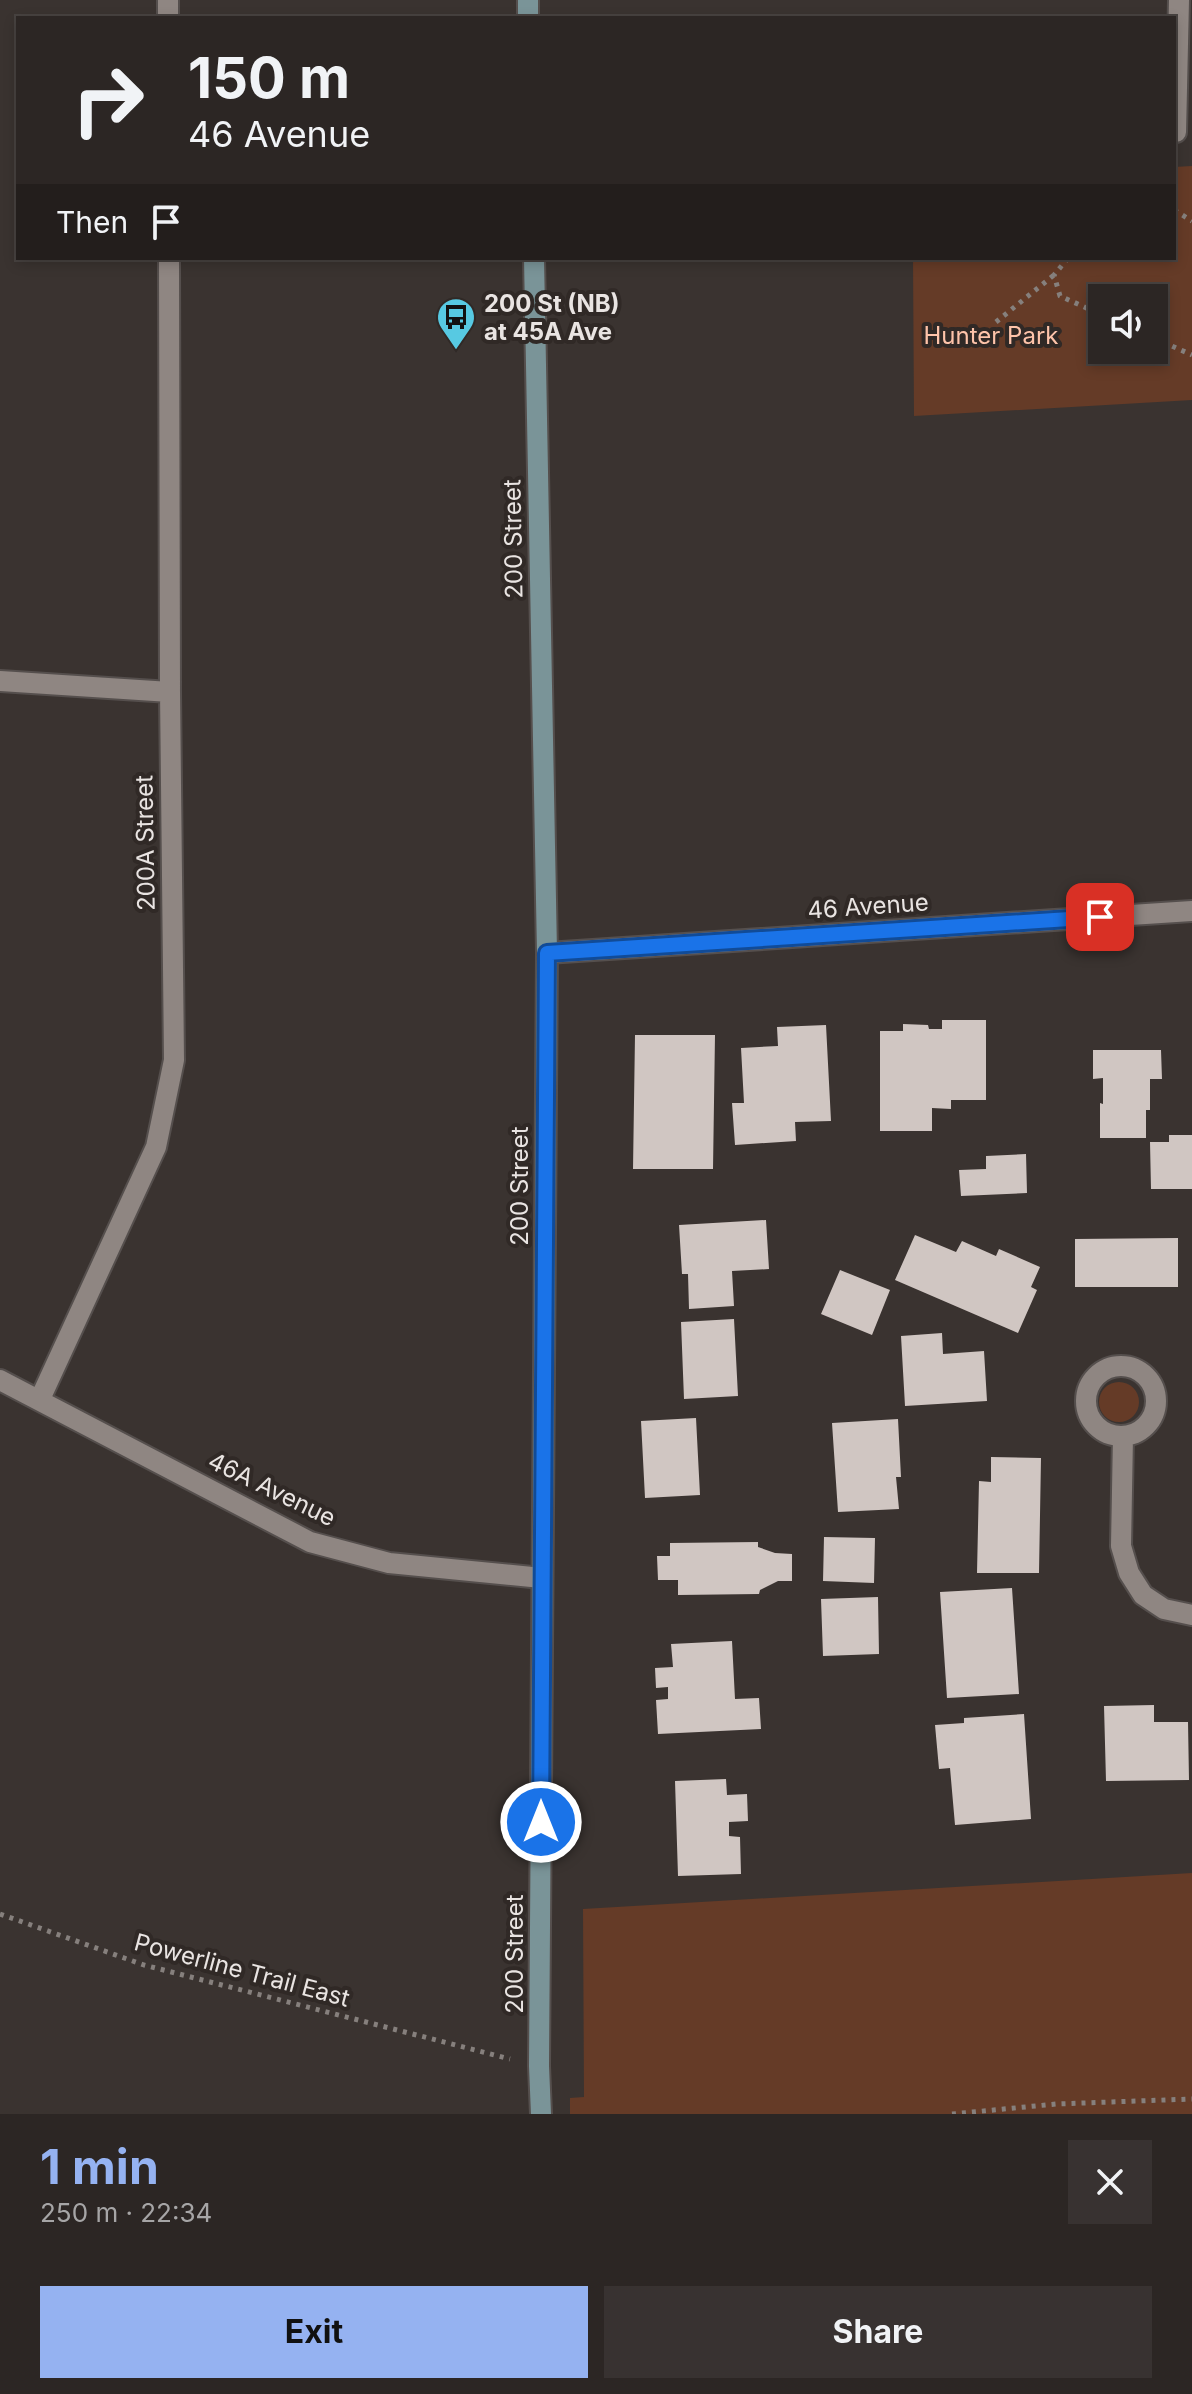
<!DOCTYPE html>
<meta charset="utf-8">
<style>
body{margin:0;font-family:Inter,sans-serif;background:#383231;color:#f1f3f6;height:100vh;display:flex;flex-direction:column;font-size:30px;white-space:nowrap}
*{box-sizing:border-box;margin:0}
p{font-size:26px;color:#a6a5a6}
.icon{flex:none;width:44px;height:44px;fill:none;stroke:currentColor;stroke-width:2;stroke-linecap:round;stroke-linejoin:round}
.map{position:relative;height:2114px;overflow:hidden}
.panel{display:flex;flex-direction:column;background:#2c2624;flex:1}
.panel>*{flex:none}
.top-card{position:absolute;left:16px;top:16px;width:1160px;height:244px;border-radius:0px;box-shadow:0 4px 12px #0003,0 0 0 2px #484341;background:#2c2624;color:#f1f3f6;overflow:hidden}
.buttons{position:absolute;left:1088px;top:284px;display:grid;gap:16px}
.buttons a{display:grid;place-items:center;width:80px;height:80px;border-radius:0px;background:#2c2624;box-shadow:0 4px 12px #0003,0 0 0 2px #484341;font-size:40px}
.pin{position:absolute;display:grid;place-items:center;width:68px;height:68px;color:#fff;margin:-34px;border-radius:16px;box-shadow:0 4px 12px #0006}
.me{position:absolute;width:88px;margin:-44px;rotate:0deg;stroke-linejoin:round;filter:drop-shadow(0 0 6px #0008)}
.turn{display:flex;align-items:center;gap:28px;height:168px;padding:0 40px;font-size:36px}
.turn .icon{width:104px;height:104px;stroke-width:2.5}
.turn b{display:block;font-size:56px;line-height:68px}
.then{display:flex;align-items:center;height:76px;padding:0 40px;background:#0003;gap:16px;font-size:30px}
.round{display:grid;place-items:center;flex:none;width:84px;height:84px;border-radius:0px;background:#383231}
.headline{display:flex;align-items:center;justify-content:space-between;height:136px;padding:0 40px}
h1{font-size:48px;font-weight:700;line-height:60px;color:#95b2f1}
.primary-button{display:flex;gap:16px;margin-top:auto;padding:16px 40px}
.primary-button a{flex:1;height:92px;border-radius:0px;background:#95b2f1;color:#111;font-size:32px;font-weight:700;line-height:92px;text-align:center}
.primary-button a+a{background:#383231;color:#f1f3f6}
.map>svg:first-child{display:block}
.green{fill:#653b27;fill-rule:evenodd}
.building{fill:#d0c6c2}
.lines{fill:none;stroke-linecap:round;stroke-linejoin:round}
.minor-casing{stroke:#554f4d;stroke-width:24}
.tertiary-casing{stroke:#554f4d;stroke-width:24}
.secondary-casing{stroke:#554f4d;stroke-width:24}
.path{stroke:#86807d;stroke-width:5;stroke-dasharray:4 6;stroke-linecap:butt}
.minor{stroke:#8f8682;stroke-width:20}
.tertiary{stroke:#8f8682;stroke-width:20}
.secondary{stroke:#7a9498;stroke-width:20}
.route-casing{stroke:#114b97;stroke-width:20}
.route{stroke:#1a73e8;stroke-width:14}
.labels{text-anchor:middle;dominant-baseline:central;stroke-width:8;stroke-linejoin:round;paint-order:stroke}
.poi-label{font-size:24px;font-weight:bold;fill:#e9e4e2;stroke:#302926;text-anchor:start}
.park-label{font-size:24px;fill:#fec4aa;stroke:#302926}
.street-label{font-size:24px;fill:#e9e4e2;stroke:#302926}
</style>
<div class="map">
<svg width="1192" height="2114" viewBox="0 0 1192 2114">
<rect width="100%" height="100%" fill="#3a3330"/>
<path class="green" d="M 1192,166 L 1192,400 L 914,416 L 913,258 L 1174,258 L 1174,167 ZM 1154,298 L 1154,350 L 1102,350 L 1102,298 Z
M1099 1402a20 20 0 1 1 40 0a20 20 0 1 1-40 0Z
M 1192,1873 L 1192,2114 L 570,2114 L 570,2098 L 584,2097 L 583,1909 Z"/>
<path class="building" d="M 942,1020 L 986,1020 L 986,1100 L 951,1100 L 951,1109 L 932,1108 L 932,1131 L 880,1131 L 880,1031 L 903,1031 L 903,1024 L 928,1025 L 929,1029 L 942,1029 Z
M 826,1025 L 831,1121 L 795,1122 L 796,1141 L 735,1145 L 732,1103 L 744,1103 L 741,1048 L 778,1046 L 777,1027 Z
M 635,1035 L 715,1035 L 713,1169 L 633,1169 Z
M 1093,1050 L 1161,1050 L 1162,1079 L 1150,1079 L 1150,1110 L 1146,1110 L 1146,1138 L 1100,1138 L 1100,1103 L 1103,1104 L 1103,1078 L 1093,1079 Z
M 1169,1135 L 1192,1135 L 1192,1189 L 1151,1189 L 1150,1142 L 1169,1142 Z
M 1026,1154 L 1027,1193 L 961,1196 L 959,1170 L 986,1169 L 986,1156 Z
M 766,1220 L 769,1269 L 732,1271 L 734,1306 L 689,1309 L 688,1274 L 682,1274 L 679,1225 Z
M 915,1235 L 956,1252 L 962,1241 L 996,1256 L 999,1249 L 1040,1267 L 1031,1287 L 1037,1290 L 1018,1333 L 895,1280 Z
M 1178,1238 L 1178,1287 L 1075,1287 L 1075,1239 Z
M 840,1270 L 890,1290 L 872,1335 L 821,1314 Z
M 734,1319 L 738,1396 L 684,1399 L 681,1322 Z
M 942,1333 L 943,1354 L 984,1351 L 987,1401 L 905,1406 L 901,1336 Z
M 696,1418 L 700,1495 L 645,1498 L 641,1421 Z
M 898,1419 L 901,1477 L 896,1477 L 899,1509 L 838,1512 L 832,1423 Z
M 991,1457 L 1041,1458 L 1039,1573 L 977,1573 L 979,1481 L 991,1482 Z
M 824,1537 L 875,1538 L 874,1583 L 823,1581 Z
M 758,1542 L 758,1547 L 775,1553 L 792,1554 L 792,1581 L 778,1581 L 760,1590 L 759,1594 L 678,1595 L 678,1580 L 658,1580 L 657,1556 L 670,1556 L 670,1543 Z
M 1012,1588 L 1019,1694 L 947,1698 L 940,1592 Z
M 878,1597 L 879,1654 L 823,1656 L 821,1599 Z
M 732,1641 L 735,1699 L 759,1698 L 761,1729 L 658,1734 L 656,1700 L 668,1699 L 668,1687 L 656,1688 L 655,1668 L 673,1667 L 671,1644 Z
M 1154,1705 L 1154,1722 L 1188,1722 L 1189,1780 L 1106,1781 L 1104,1706 Z
M 1024,1714 L 1031,1819 L 955,1825 L 950,1768 L 939,1769 L 935,1725 L 964,1723 L 964,1718 Z
M 726,1779 L 727,1795 L 747,1794 L 748,1821 L 729,1822 L 729,1836 L 740,1837 L 741,1874 L 678,1876 L 675,1781 Z"/>
<g class="lines">
<g class="minor-casing">
<path id="minor" d="M 168,0 L 168,18
M 1176,132 L 1179,0
M 0,681 L 170,692
M1086 1401a35 35 0 1 1 70 0a35 35 0 1 1-70 0Z
M 0,1380 L 310,1542 L 389,1563 L 542,1578
M 40,1399 L 156,1147 L 174,1060 L 170,692 L 169,258
M 1123,1436 L 1121,1546 L 1129,1573 L 1143,1595 L 1164,1609 L 1192,1615"/>
</g>
<g class="tertiary-casing">
<path id="tertiary" d="M 547,953 L 1192,911"/>
</g>
<g class="secondary-casing">
<path id="secondary" d="M 528,0 L 528,18
M 534,258 L 547,953 L 539,2066 L 541,2114"/>
</g>
<path class="path" d="M 1174,210 L 1192,221
M 1068,258 L 1054,275 L 1060,296 L 1102,315
M 996,322 L 1054,275
M 1154,338 L 1192,355
M 0,1914 L 144,1965 L 510,2059
M 952,2114 L 1056,2104 L 1192,2099"/>
<use href="#minor" class="minor"/>
<use href="#tertiary" class="tertiary"/>
<use href="#secondary" class="secondary"/>
</g>
<g class="lines">
<g class="route-casing">
<path id="route" d="M 541,1822 L 547,953 L 1100,917"/>
</g>
<use href="#route" class="route"/>
</g>
<defs>
<g id="bus-pin" transform="scale(2)"><path d="M0 17L-7.5 6A9.5 9.5 0 1 1 7.5 6Z" fill="#57c9e2" stroke="#302926"/><path d="M-5-6H5V4H4V6H2V4H-2V6H-4V4H-5ZM-3.5-4V0h7V-4ZM-3.5 1.2v1.5H-2V1.2ZM2 1.2v1.5H3.5V1.2Z" fill="#111"/></g>
</defs>
<g fill-rule="evenodd">
<use href="#bus-pin" x="456" y="317"/>
</g>
<g class="labels">
<g class="poi-label">
<text x="484" y="303">200 St (NB)<tspan x="484" dy="28">at 45A Ave</tspan></text>
</g>
<g class="park-label">
<text x="991" y="335">Hunter Park</text>
</g>
<g class="street-label">
<text transform="translate(513 539) rotate(-91)">200 Street</text>
<text transform="translate(145 843) rotate(-91)">200A Street</text>
<text transform="translate(868 906) rotate(-4)">46 Avenue</text>
<text transform="translate(519 1186) rotate(-90)">200 Street</text>
<text transform="translate(272 1489) rotate(26)">46A Avenue</text>
<text transform="translate(514 1954) rotate(-90)">200 Street</text>
<text transform="translate(242 1970) rotate(15)">Powerline Trail East</text>
</g>
</g>
</svg>
<div class="buttons">
<a><svg class="icon" aria-label="sound" viewBox="0 0 24 24"><path d="M4 9h4l5-4v14l-5-4H4zM17 9q2 3 0 6"/></svg></a>
</div>
<div class="pin" style="left:1100px;top:917px;background:#d93025"><svg class="icon" aria-label="arrive" viewBox="0 0 24 24"><path d="M6 21V4h12l-3 4 3 4H6"/></svg></div>
<svg class="me" style="left:541px;top:1822px" viewBox="-20 -20 40 40"><circle r="17" fill="#1a73e8" stroke="#fff" stroke-width="3"/><path d="M0-11L8 9 0 5-8 9z" fill="#fff"/></svg>
<div class="top-card">
<div class="turn"><svg class="icon" aria-label="right" viewBox="0 0 24 24"><path d="M7 20v-9h11M14 6l5 5-5 5"/></svg><div><b>150 m</b>46 Avenue</div></div>
<div class="then">Then<svg class="icon" aria-label="arrive" viewBox="0 0 24 24"><path d="M6 21V4h12l-3 4 3 4H6"/></svg></div>
</div>
</div>
<section class="panel">
<div class="headline"><div><h1>1 min</h1><p>250 m · 22:34</p></div><a class="round"><svg class="icon" aria-label="close" viewBox="0 0 24 24"><path d="M6 6l12 12M18 6L6 18"/></svg></a></div>
<div class="primary-button"><a>Exit</a><a>Share</a></div>
</section>
